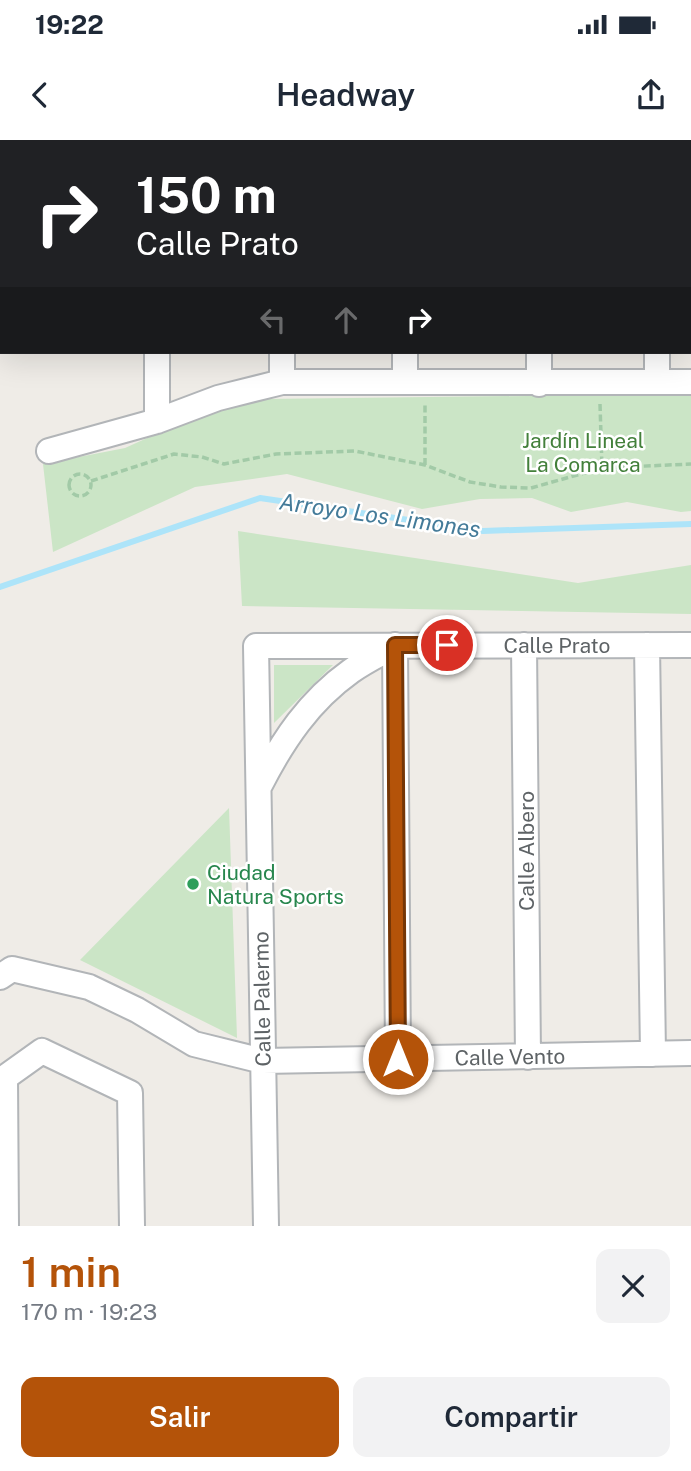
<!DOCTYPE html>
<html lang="es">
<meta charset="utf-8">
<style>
body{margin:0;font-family:"Public Sans",sans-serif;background:#f2f2f3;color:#1f2937;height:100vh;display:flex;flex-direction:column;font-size:26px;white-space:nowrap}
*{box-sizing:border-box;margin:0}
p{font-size:23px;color:#747a83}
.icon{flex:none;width:38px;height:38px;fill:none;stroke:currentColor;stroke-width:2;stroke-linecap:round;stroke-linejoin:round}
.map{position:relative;height:1086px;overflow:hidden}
.details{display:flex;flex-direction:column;background:#fff;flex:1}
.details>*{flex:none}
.banner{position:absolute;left:0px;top:0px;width:691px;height:214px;box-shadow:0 7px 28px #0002;background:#202124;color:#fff;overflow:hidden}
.pin{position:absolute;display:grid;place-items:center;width:60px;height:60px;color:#fff;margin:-30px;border:4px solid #fff;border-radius:50%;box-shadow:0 2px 7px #0007}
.me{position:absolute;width:77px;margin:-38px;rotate:0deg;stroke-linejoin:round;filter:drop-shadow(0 0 5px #0008)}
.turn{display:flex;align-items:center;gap:24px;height:147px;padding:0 21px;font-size:32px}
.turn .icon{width:91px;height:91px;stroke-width:2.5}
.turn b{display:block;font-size:49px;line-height:60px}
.lanes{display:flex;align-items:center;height:66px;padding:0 21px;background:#0003;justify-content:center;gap:35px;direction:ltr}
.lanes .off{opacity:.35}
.round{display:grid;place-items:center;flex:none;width:74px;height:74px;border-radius:14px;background:#f2f2f3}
.overview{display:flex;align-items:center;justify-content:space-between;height:119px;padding:0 21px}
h1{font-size:42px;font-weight:600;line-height:52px;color:#b45309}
.action{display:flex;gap:14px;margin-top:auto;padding:14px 21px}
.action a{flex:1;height:80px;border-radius:14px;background:#b45309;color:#fff;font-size:28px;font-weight:600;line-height:80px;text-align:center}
.action a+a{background:#f2f2f3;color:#1f2937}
.status{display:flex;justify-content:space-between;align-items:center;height:49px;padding:0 35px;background:#fff;direction:ltr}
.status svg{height:19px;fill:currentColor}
header{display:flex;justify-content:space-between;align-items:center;height:91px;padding:0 21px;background:#fff;font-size:32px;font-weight:600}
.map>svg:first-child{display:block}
.green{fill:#cbe5c6}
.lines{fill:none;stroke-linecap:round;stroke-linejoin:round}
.stream{stroke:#ade4f9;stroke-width:6}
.minor-casing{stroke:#b2b5b8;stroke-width:28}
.path{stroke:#a2caa7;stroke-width:3.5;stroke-dasharray:7 3.5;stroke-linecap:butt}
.minor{stroke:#fff;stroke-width:24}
.route-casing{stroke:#753606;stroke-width:18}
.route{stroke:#b45309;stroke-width:12}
.leisure-dot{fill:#2e9e5b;stroke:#fff;stroke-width:2.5}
.labels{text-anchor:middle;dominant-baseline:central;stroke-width:5;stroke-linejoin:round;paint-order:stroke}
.park-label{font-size:21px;fill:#43803b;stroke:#fff}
.street-label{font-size:21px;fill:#5e6366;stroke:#fff}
.leisure-label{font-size:21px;fill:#27864d;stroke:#fff;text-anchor:start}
.water-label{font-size:23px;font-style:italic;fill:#447b99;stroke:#fff}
</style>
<div class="status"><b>19:22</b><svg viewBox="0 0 49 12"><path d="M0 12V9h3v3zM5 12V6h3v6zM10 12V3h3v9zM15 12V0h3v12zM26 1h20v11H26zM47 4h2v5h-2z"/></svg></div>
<header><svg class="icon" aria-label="back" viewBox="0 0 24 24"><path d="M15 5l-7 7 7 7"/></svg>Headway<svg class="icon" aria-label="share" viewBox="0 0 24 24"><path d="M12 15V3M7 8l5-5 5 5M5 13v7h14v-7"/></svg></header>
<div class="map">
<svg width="691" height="1086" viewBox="0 0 691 1086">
<rect width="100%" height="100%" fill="#efece7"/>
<path class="green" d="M 691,254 L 691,371 L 681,372 L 627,362 L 571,372 L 532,358 L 480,359 L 422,369 L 287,334 L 195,347 L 53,412 L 43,324 L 125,308 L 216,267 L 265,259 Z
M 238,391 L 578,443 L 691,425 L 691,474 L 242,466 Z
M 274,525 L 333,525 L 274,583 Z
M 229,668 L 237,898 L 80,820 Z"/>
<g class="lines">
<path class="stream" d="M 0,447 L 260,358 L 483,391 L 691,384"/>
<g class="minor-casing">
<path id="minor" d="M 155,0 L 155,2
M 280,0 L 280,2
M 536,0 L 536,2
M 656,0 L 656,2
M 405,2 L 405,0
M 157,212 L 157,281
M 282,212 L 282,242
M 539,212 L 539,244
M 657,212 L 657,242
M 405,242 L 405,212
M 49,311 L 157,281 L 218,258 L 282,242 L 691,242
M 395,505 L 398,919
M 524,505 L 528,917
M 647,505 L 653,914
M 260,645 C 283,600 309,561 351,531 C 365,521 380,514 394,506
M 0,837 L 12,829 L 89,847 L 137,870 L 194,904 L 263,921 L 691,913
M 5,938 L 6,1086
M 0,941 L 42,911 L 130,953 L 132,1086
M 266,1086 L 256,506 L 691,505"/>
</g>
<path class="path" d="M 600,264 L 602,328
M 425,325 L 425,262
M69 345a11 11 0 1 1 22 0a11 11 0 1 1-22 0Z
M 91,341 L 174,314 L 202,317 L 224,324 L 276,314 L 355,311 L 425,325 L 470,342 L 501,347 L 531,348 L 602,328 L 691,324"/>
<use href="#minor" class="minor"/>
</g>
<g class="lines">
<g class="route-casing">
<path id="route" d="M 398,919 L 395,505 L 447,505"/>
</g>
<use href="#route" class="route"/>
</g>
<circle class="leisure-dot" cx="193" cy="744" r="7"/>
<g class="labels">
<g class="park-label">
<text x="583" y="300">Jardín Lineal<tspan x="583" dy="24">La Comarca</tspan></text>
</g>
<g class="street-label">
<text x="557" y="505">Calle Prato</text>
<text transform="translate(526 711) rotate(-90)">Calle Albero</text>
<text transform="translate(262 859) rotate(-91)">Calle Palermo</text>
<text transform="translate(510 917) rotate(-1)">Calle Vento</text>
</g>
<g class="leisure-label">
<text x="207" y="732">Ciudad<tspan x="207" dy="24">Natura Sports</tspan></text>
</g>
<g class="water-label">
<text transform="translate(380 375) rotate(8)">Arroyo Los Limones</text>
</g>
</g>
</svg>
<div class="pin" style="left:447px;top:505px;background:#d93025"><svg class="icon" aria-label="arrive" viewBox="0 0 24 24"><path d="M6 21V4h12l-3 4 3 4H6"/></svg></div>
<svg class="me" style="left:398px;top:919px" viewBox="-20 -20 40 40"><circle r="17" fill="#b45309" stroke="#fff" stroke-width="3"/><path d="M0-11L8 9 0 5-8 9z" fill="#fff"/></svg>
<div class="banner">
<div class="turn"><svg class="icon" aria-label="right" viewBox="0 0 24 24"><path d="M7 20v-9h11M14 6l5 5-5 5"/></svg><div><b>150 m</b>Calle Prato</div></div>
<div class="lanes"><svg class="icon off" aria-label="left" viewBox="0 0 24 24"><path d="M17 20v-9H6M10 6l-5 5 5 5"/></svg><svg class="icon off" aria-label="ahead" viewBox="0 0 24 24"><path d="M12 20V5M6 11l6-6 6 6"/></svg><svg class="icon" aria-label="right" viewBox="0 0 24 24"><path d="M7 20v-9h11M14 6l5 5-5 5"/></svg></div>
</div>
</div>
<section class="details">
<div class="overview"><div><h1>1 min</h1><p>170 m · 19:23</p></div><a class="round"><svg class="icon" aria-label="close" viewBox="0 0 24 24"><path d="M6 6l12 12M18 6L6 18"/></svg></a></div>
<div class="action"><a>Salir</a><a>Compartir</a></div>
</section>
